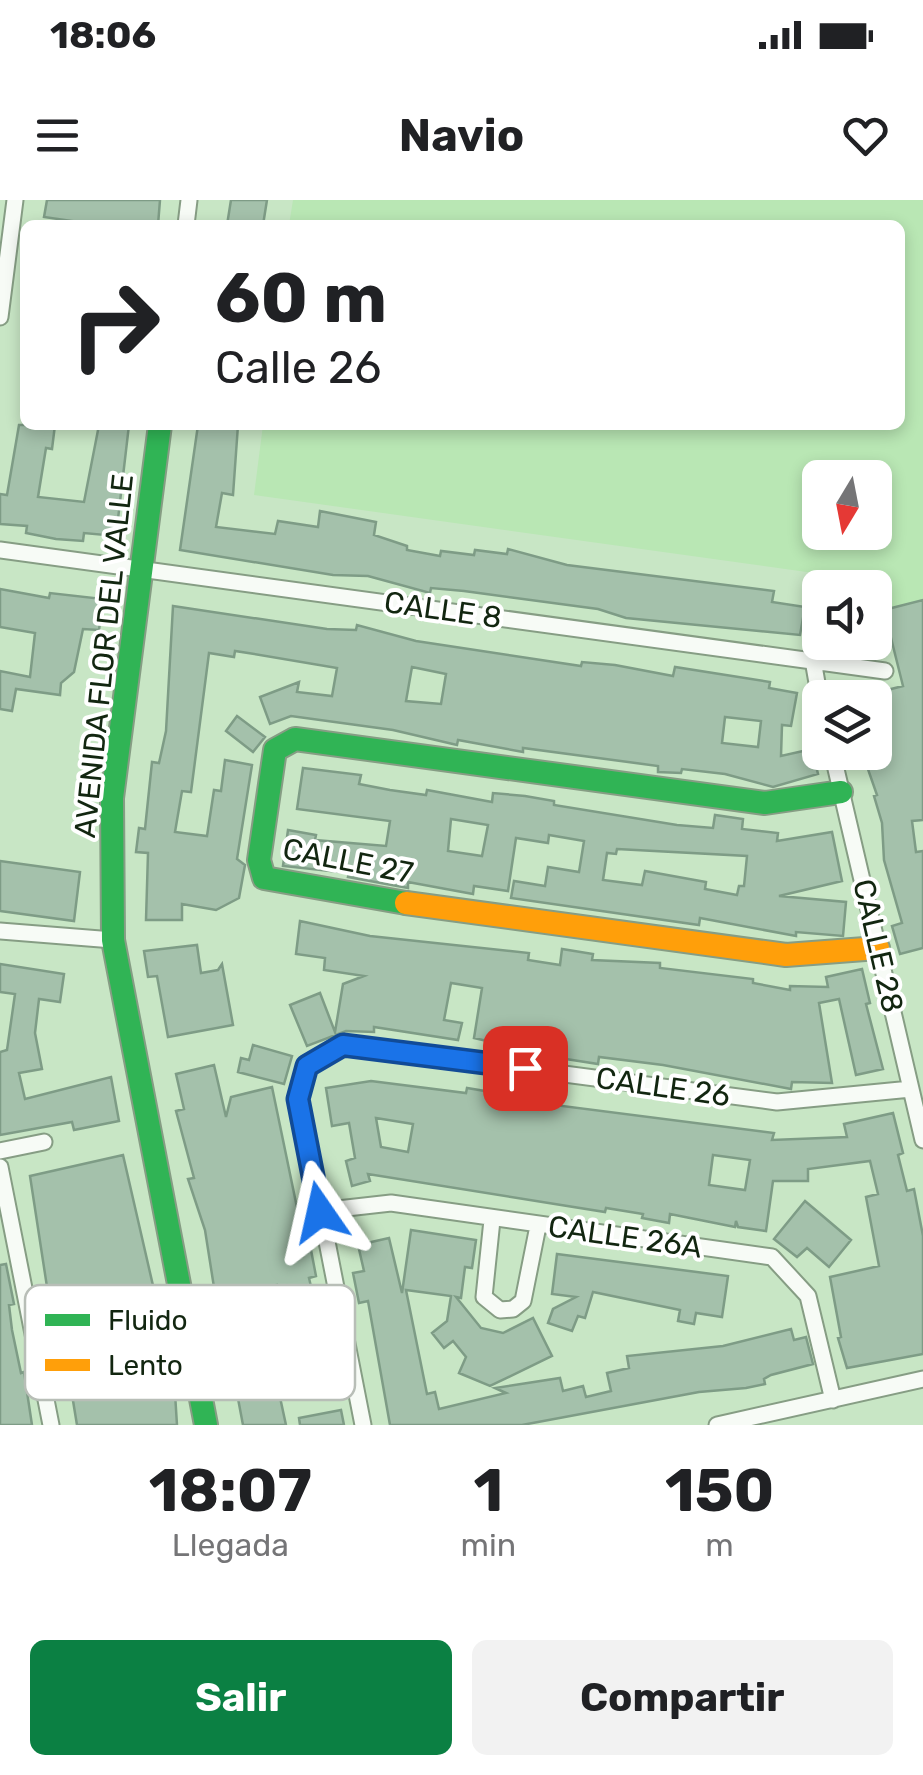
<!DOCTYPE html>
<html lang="es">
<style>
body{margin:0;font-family:Rubik,sans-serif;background:#f2f2f2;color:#202124;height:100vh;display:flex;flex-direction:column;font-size:38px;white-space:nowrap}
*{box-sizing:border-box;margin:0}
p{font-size:32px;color:#757577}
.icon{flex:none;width:55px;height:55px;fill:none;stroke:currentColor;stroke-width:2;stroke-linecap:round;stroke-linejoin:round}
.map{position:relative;height:1225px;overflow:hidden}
.drawer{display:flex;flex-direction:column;background:#fff;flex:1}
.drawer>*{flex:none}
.banner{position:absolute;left:20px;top:20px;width:885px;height:210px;border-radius:15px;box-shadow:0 5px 15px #0003;background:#fff;color:#202124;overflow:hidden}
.needle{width:65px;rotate:190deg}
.fabs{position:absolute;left:802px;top:260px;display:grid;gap:20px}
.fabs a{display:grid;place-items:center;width:90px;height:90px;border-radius:15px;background:#fff;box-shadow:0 5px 15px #0003;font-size:50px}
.pin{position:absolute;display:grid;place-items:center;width:85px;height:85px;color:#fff;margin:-42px;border-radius:20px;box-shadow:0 5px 15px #0006}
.me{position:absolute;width:110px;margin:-55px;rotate:349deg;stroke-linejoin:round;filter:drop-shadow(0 0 8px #0008)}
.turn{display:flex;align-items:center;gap:35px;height:210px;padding:0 30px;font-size:45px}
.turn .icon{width:130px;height:130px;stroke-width:2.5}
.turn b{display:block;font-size:70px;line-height:85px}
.eta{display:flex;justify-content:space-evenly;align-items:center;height:170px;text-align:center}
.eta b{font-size:60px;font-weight:700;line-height:70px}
.action{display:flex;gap:20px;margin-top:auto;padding:20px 30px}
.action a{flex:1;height:115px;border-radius:15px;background:#0b8043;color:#fff;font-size:40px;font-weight:700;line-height:115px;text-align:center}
.action a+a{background:#f2f2f2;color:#202124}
.status{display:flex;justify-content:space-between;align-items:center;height:70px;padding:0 50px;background:#fff;direction:ltr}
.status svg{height:28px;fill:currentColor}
header{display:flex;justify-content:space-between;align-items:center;height:130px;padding:0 30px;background:#fff;font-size:45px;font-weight:700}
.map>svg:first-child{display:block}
.built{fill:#b9e7b4;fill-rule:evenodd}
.building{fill:#a4c1ab;stroke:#7e9c86;stroke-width:2.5;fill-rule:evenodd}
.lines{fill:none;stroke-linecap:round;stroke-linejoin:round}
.street-casing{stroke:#869d84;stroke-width:19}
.fast-casing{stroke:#869d84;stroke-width:26}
.slow-casing{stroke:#869d84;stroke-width:26}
.street{stroke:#f7fbf6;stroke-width:15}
.fast{stroke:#30b455;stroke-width:22}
.slow{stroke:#ff9f0a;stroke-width:22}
.route-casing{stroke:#114b97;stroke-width:25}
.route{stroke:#1a73e8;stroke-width:18}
.labels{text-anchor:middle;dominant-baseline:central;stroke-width:8;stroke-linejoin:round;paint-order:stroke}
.street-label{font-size:30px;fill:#122610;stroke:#fff}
.key{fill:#fff;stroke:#b8beb7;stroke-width:2.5}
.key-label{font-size:28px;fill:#122610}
</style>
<div class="status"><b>18:06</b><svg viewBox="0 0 49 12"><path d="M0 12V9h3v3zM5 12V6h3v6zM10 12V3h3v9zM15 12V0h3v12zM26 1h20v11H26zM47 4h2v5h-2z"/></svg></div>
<header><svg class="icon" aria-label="menu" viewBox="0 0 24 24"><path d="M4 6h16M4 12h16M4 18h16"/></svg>Navio<svg class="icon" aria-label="heart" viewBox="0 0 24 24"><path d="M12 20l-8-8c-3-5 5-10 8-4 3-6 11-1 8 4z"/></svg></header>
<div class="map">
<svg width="923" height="1225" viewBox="0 0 923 1225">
<rect width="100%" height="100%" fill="#c8e6c5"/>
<path class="built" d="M 293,0 L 923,0 L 923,569 L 878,382 L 254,295 L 263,225 L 900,225 L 900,25 L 289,25 ZM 820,278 L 875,278 L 875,332 L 820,332 Z"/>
<path class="building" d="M 47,0 L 160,0 L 158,25 L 99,25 L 44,17 Z
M 231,0 L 267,0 L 263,25 L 227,25 Z
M 19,225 L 55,225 L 52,249 L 46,248 L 38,297 L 84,302 L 99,225 L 129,225 L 116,336 L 84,333 L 83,341 L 56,339 L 26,333 L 27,326 L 0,324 L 0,294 L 7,295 Z
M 198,225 L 238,225 L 233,295 L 222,293 L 216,327 L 275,334 L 278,321 L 318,327 L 320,311 L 376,322 L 374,335 L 407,346 L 407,350 L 440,356 L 441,351 L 474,355 L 475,350 L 507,354 L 508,349 L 567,365 L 774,391 L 772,402 L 805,407 L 800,435 L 626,418 L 598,409 L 464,391 L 431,388 L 430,393 L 368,376 L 333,375 L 180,350 Z
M 0,389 L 49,398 L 50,393 L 103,399 L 99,430 L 83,429 L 74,472 L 61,483 L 60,495 L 16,489 L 12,511 L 0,509 L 0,471 L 30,477 L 35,433 L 0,427 Z
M 923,400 L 923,620 L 912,621 L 916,652 L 923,651 L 923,748 L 900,754 L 892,726 L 902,723 L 884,660 L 882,623 L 874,596 L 877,595 L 862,552 L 875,552 L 875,493 L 903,486 L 884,410 Z
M 173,406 L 327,429 L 356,430 L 357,425 L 416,441 L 581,466 L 582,462 L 615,465 L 673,476 L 675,467 L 770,482 L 769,488 L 797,493 L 791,526 L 782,525 L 781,556 L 812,549 L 818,574 L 773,587 L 725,574 L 682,569 L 681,573 L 658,572 L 658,566 L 523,548 L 523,552 L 458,540 L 457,545 L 393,530 L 291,516 L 270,524 L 260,497 L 299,482 L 297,492 L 332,496 L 337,468 L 248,453 L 235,451 L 234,457 L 209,453 L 191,592 L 182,591 L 175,632 L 207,636 L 214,590 L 221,591 L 225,560 L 252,565 L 237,659 L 245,665 L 239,698 L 216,710 L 182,704 L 182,720 L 146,720 L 148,653 L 136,652 L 139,628 L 145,629 L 152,562 L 159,563 L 166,531 ZM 412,467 L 446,474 L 441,504 L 406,501 ZM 725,517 L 761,521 L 758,547 L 722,543 Z
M 237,516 L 265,537 L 253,552 L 226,531 Z
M 303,568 L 361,575 L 359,584 L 390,590 L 426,595 L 427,590 L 492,602 L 493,593 L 525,596 L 554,601 L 554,605 L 677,625 L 713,628 L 715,615 L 743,619 L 742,629 L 778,633 L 777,641 L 832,632 L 842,681 L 779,696 L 846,702 L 843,736 L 796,732 L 796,736 L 700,718 L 699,725 L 511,698 L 514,681 L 545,686 L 548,667 L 579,672 L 584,641 L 549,635 L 548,643 L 516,638 L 508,691 L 474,686 L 473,694 L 408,682 L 408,688 L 348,677 L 349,673 L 283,666 L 288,630 L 316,635 L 315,640 L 386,646 L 390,621 L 297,609 ZM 451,619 L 488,625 L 482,656 L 448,651 ZM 617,649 L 747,656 L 744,686 L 739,686 L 737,695 L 705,689 L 706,682 L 645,671 L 642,685 L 603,680 L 607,653 L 616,654 Z
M 0,661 L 80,672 L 74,721 L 0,711 Z
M 300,721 L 370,736 L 529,753 L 528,760 L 560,765 L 562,749 L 593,754 L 592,760 L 660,763 L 660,768 L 753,779 L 753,783 L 790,790 L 790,786 L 828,787 L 826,777 L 862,769 L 870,803 L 866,804 L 883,869 L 856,875 L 839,799 L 819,803 L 832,883 L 792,882 L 791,889 L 663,865 L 599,857 L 598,864 L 566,859 L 474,838 L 482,788 L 451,783 L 444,820 L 462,823 L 458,840 L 374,827 L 374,832 L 346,831 L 307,846 L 290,805 L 320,793 L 335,832 L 343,784 L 364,776 L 324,770 L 325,758 L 296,754 Z
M 197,745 L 201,773 L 218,770 L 222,764 L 233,825 L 168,837 L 157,776 L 148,777 L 144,751 Z
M 0,764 L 64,774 L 60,802 L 39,799 L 35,833 L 42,869 L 19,873 L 25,899 L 111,877 L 119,921 L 74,930 L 72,922 L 0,935 L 0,852 L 7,850 L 15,794 L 0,792 Z
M 253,845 L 292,856 L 284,884 L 238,872 L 241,858 L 249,860 Z
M 214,865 L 226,917 L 231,897 L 272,887 L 306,1051 L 311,1050 L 316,1076 L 309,1078 L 331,1173 L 302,1178 L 296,1146 L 270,1151 L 286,1225 L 243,1225 L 236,1188 L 230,1189 L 205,1030 L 188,979 L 194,978 L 176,911 L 184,909 L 176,874 ZM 277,1085 L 283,1118 L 256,1123 L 249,1090 Z
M 371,881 L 466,893 L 467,888 L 497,893 L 498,888 L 524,892 L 523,901 L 774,933 L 772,940 L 847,937 L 844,924 L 893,913 L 903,953 L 898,955 L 907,991 L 914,989 L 923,1036 L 923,1154 L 847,1168 L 838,1138 L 841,1137 L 830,1077 L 879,1066 L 866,997 L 878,994 L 870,961 L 808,969 L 808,981 L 773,981 L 766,1031 L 738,1027 L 736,1021 L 735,1027 L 670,1014 L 669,1023 L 642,1018 L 643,1014 L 606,1008 L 605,1012 L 368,974 L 370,981 L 352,986 L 346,961 L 355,958 L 349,923 L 332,926 L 326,888 ZM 376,918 L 413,924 L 408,952 L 381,947 ZM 713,955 L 750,960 L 745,990 L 709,985 Z
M 123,955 L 174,1177 L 177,1225 L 77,1225 L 66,1158 L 62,1158 L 53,1126 L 30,976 Z
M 805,1001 L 851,1040 L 829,1067 L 807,1048 L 797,1057 L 774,1039 Z
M 411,1030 L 476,1040 L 472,1068 L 465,1067 L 461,1098 L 456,1097 L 481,1128 L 503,1133 L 533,1118 L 552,1156 L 490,1186 L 459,1173 L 466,1157 L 453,1141 L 444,1148 L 432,1133 L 447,1121 L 451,1096 L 406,1090 L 427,1194 L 435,1192 L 439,1209 L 506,1193 L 495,1188 L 560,1178 L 563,1191 L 583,1186 L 586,1197 L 611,1191 L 607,1173 L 629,1168 L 627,1156 L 723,1146 L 791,1129 L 794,1140 L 806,1137 L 813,1164 L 771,1175 L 764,1179 L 765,1184 L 746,1188 L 699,1192 L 522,1225 L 390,1225 L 368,1101 L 359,1103 L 353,1073 L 364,1071 L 358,1045 L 389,1038 L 402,1093 Z
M 557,1054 L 728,1076 L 722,1117 L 696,1113 L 694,1124 L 678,1121 L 680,1110 L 593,1092 L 585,1118 L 578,1116 L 572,1131 L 548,1123 L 553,1109 L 576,1097 L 552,1094 Z
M 6,1064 L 14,1104 L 9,1105 L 12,1130 L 21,1173 L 24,1172 L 32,1225 L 0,1225 L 0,1065 Z
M 341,1210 L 344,1225 L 300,1225 L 299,1218 Z"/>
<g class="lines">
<g class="street-casing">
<path id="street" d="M 186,25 L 189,0
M 0,117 L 15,0
M 0,350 L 885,471
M 820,392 L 813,460 L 820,500
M 832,552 L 923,940
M 0,731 L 113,740
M 0,951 L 44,942
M 0,967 L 51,1225
M 320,1011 L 391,1003 L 772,1057 L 808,1096 L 833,1200
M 492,1020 L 484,1097 L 500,1110 L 513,1109 L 523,1101 L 538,1026
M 363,1225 L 299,899 L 307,866 L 343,845 L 777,902 L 911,889
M 717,1225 L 923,1179"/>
</g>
<g class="fast-casing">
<path id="fast" d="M 160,225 L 112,598 L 113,740 L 206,1225
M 406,703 L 264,678 L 259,660 L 275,550 L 295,539 L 765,603 L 841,592"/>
</g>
<g class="slow-casing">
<path id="slow" d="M 406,703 L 786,755 L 878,748"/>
</g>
<use href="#street" class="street"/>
<use href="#fast" class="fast"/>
<use href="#slow" class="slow"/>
</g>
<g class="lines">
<g class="route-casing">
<path id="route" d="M 320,1012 L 298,899 L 307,866 L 343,845 L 525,868"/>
</g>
<use href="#route" class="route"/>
</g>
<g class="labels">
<g class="street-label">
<text transform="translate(443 410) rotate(8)">CALLE 8</text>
<text transform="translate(104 456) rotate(-84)">AVENIDA FLOR DEL VALLE</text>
<text transform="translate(348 661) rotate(11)">CALLE 27</text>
<text transform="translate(878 746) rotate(77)">CALLE 28</text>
<text transform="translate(663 887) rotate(8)">CALLE 26</text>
<text transform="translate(625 1037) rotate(8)">CALLE 26A</text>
</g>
</g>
<rect x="25" y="1085" width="330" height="115" rx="15" class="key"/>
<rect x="45" y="1114" width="45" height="12" fill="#30b455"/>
<rect x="45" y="1159" width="45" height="12" fill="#ff9f0a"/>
<g class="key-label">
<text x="108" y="1130">Fluido</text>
<text x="108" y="1175">Lento</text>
</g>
</svg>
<div class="fabs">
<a><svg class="needle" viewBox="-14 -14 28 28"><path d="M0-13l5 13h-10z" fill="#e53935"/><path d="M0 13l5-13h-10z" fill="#757577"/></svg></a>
<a><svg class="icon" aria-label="sound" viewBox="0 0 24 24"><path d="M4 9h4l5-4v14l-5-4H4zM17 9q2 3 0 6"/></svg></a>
<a><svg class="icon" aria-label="layers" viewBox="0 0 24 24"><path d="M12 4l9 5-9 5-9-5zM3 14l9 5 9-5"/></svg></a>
</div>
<div class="pin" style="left:525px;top:868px;background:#d93025"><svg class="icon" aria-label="arrive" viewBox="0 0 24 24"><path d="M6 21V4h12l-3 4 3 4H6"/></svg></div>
<svg class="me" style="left:320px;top:1012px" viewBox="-20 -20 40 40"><path d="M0-17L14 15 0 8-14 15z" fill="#1a73e8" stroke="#fff" stroke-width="4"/></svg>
<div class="banner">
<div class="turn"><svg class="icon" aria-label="right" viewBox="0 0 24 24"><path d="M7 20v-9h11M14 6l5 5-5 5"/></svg><div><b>60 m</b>Calle 26</div></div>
</div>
</div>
<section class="drawer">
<div class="eta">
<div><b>18:07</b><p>Llegada</p></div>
<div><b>1</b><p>min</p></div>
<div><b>150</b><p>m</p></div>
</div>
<div class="action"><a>Salir</a><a>Compartir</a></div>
</section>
